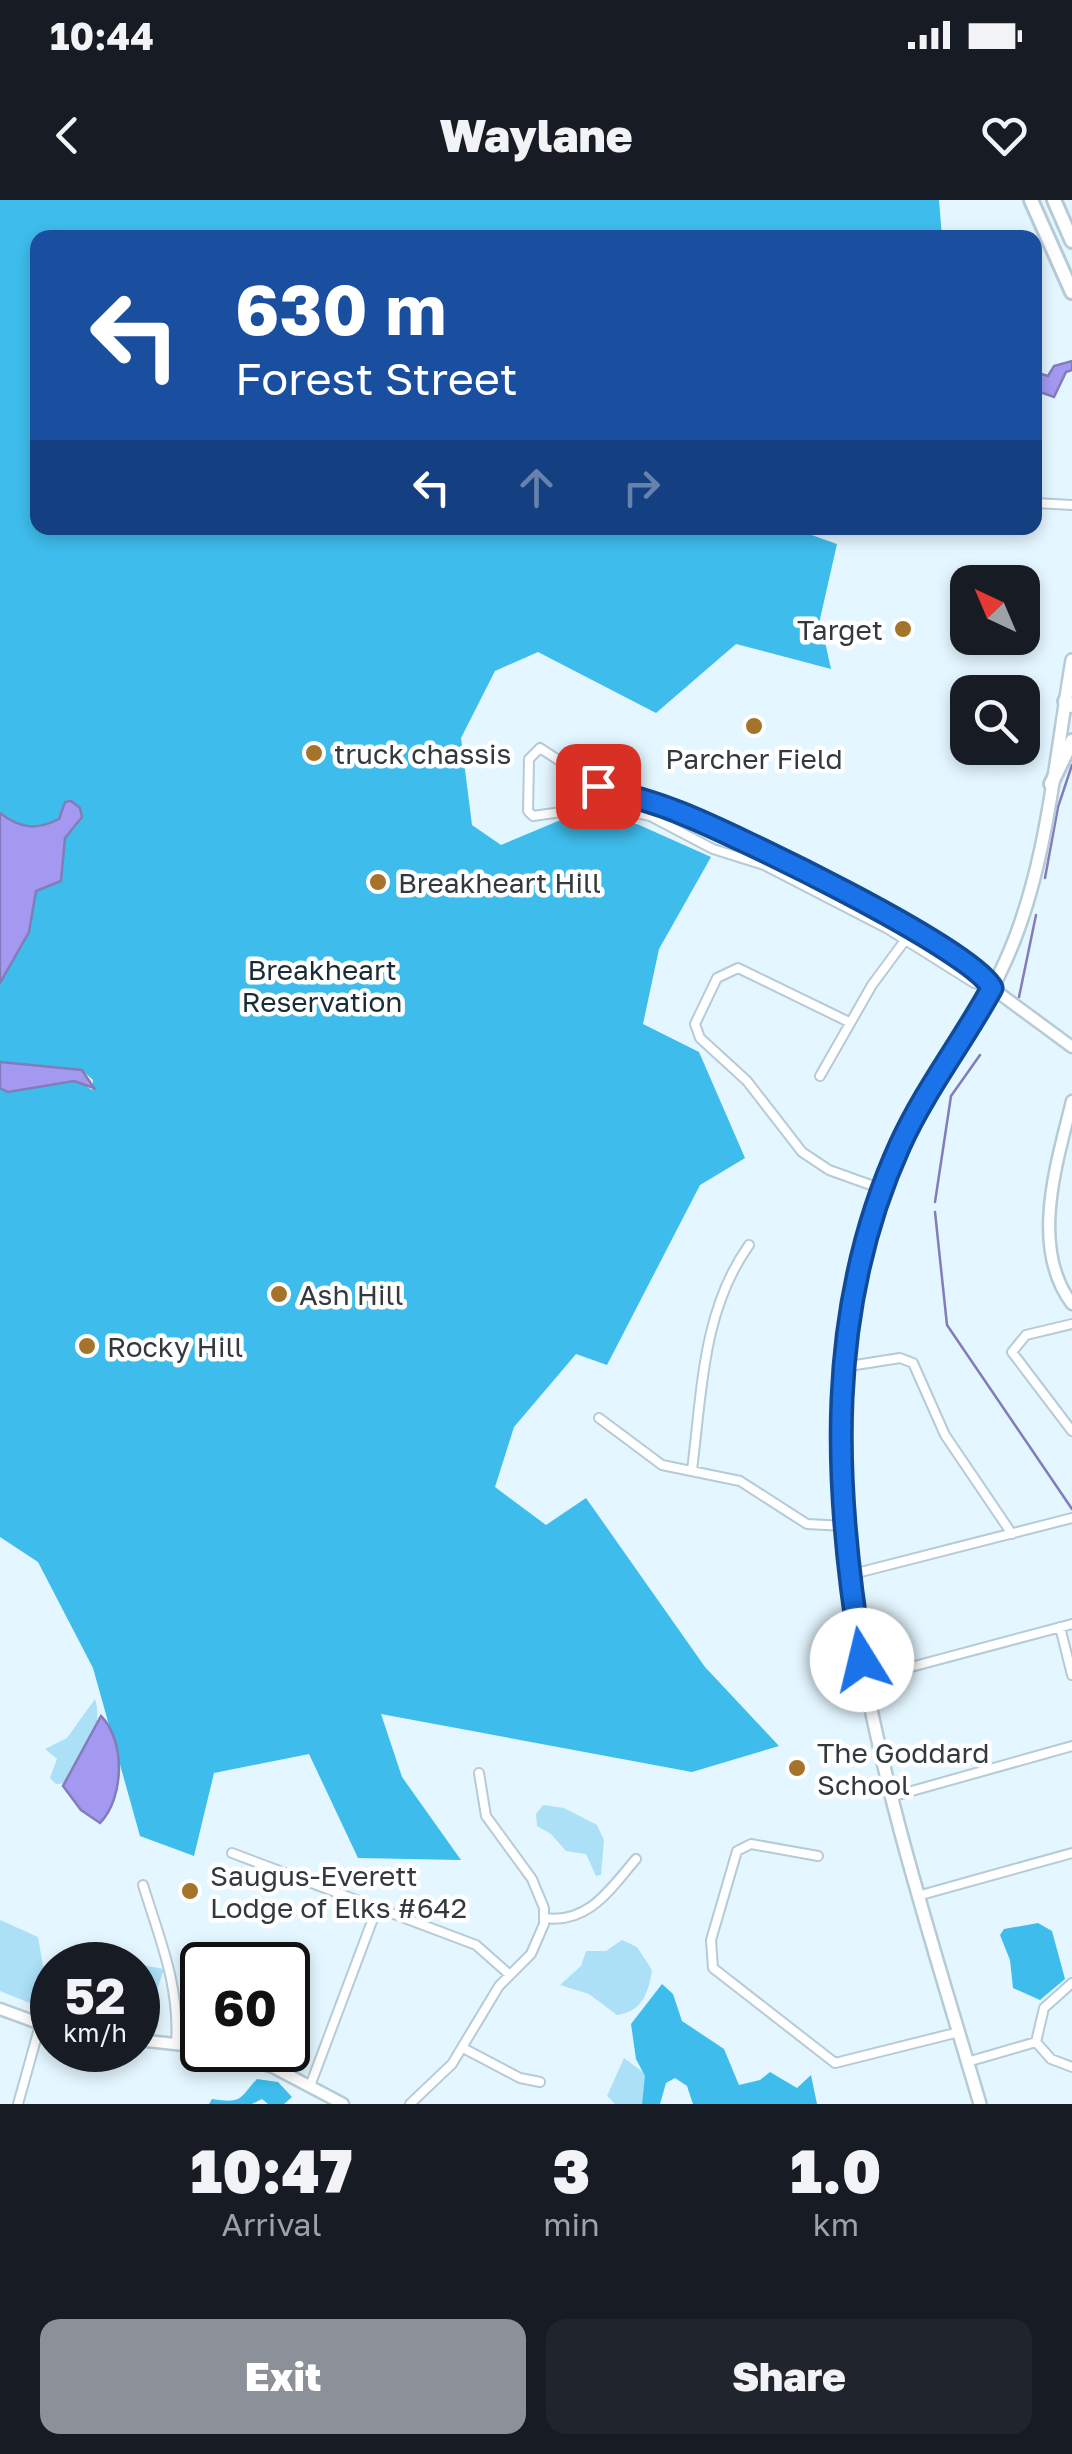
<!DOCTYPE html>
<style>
body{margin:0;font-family:"Golos Text",sans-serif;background:#20242c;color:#f1f3f6;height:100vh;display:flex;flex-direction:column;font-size:38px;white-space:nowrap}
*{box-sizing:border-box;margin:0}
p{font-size:32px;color:#9ea1a6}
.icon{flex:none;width:55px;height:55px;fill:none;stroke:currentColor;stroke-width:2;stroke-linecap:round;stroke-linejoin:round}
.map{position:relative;height:1904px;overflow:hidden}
.panel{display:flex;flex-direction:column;background:#171b24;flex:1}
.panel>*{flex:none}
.top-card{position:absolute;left:30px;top:30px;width:1012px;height:305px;border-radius:20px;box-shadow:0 5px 15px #0003;background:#1a4fa0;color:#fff;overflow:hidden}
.needle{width:65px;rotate:316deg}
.tools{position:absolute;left:950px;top:365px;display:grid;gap:20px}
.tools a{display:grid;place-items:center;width:90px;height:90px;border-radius:20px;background:#171b24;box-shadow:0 5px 15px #0003;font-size:50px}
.speed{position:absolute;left:30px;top:1742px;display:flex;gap:20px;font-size:50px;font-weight:700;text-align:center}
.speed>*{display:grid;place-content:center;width:130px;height:130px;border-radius:50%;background:#171b24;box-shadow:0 5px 15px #0003;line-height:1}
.speed small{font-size:25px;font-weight:400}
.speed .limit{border:5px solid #111;border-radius:15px;background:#fff;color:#111}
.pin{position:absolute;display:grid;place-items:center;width:85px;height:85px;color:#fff;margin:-42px;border-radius:20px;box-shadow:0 5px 15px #0006}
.me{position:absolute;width:110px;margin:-55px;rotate:351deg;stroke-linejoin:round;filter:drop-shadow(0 0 8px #0008)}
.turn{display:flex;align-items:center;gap:35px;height:210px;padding:0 40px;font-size:45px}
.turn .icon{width:130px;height:130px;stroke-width:2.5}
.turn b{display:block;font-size:70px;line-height:85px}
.lanes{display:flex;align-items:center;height:95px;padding:0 40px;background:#0003;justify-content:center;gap:50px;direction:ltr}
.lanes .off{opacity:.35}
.eta{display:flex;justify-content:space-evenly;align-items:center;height:170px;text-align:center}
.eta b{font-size:60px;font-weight:800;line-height:70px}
.button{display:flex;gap:20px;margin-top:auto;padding:20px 40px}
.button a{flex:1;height:115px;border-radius:20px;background:#8c9099;color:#fff;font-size:40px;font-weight:800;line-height:115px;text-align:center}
.button a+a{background:#20242c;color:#f1f3f6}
.status{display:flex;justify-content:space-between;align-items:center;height:70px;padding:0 50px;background:#171b24;direction:ltr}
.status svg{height:28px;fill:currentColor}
header{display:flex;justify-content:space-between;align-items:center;height:130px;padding:0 40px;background:#171b24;font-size:45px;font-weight:800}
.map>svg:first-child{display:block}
.green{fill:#ace0f7}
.forest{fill:#3ebdec}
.water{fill:#a499f1;stroke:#827cbb;stroke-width:2.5}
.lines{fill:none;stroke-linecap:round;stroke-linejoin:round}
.stream{stroke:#827cbb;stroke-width:2.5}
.street-casing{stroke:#b5cbd5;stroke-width:12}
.secondary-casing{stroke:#b5cbd5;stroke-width:15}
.primary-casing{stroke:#b5cbd5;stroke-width:16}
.highway-casing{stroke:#b5cbd5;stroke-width:18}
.street{stroke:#fff;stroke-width:8}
.secondary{stroke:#fff;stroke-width:10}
.primary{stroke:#fff;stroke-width:11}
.highway{stroke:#fff;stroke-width:12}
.route-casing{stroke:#114b97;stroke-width:25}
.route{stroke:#1a73e8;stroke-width:18}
.poi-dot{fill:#a57329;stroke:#fff;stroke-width:4}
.labels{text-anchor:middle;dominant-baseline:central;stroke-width:9;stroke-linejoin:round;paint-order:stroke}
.poi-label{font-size:28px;fill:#323a3e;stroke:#fff;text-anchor:start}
.park-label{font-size:28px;fill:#192d36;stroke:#fff}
</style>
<div class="status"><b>10:44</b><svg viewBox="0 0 49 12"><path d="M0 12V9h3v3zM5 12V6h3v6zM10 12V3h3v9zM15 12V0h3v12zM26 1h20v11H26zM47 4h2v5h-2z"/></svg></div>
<header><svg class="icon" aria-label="back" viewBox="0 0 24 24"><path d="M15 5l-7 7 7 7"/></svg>Waylane<svg class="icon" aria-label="heart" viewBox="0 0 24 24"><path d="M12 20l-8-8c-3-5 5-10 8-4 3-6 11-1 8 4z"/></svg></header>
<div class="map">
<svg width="1072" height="1904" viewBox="0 0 1072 1904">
<rect width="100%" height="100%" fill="#e4f6ff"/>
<path class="green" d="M 95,1499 C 105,1530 82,1557 68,1583 L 56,1584 L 50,1578 L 57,1559 L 45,1549 L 67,1538 Z
M 543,1605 L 564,1608 L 597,1625 L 604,1640 L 601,1675 L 596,1676 L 586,1654 L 566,1651 L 551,1634 L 537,1626 L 536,1614 Z
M 0,1720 L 38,1737 L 52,1817 L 45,1809 L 0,1791 Z
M 622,1740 L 637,1747 L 652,1770 C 649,1792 642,1812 617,1815 L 589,1794 L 560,1785 L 581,1766 L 586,1751 L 606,1751 Z
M 98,1757 L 164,1769 L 154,1799 L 138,1816 L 138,1765 L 93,1765 Z
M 624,1858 L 647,1875 L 642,1904 L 615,1904 L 607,1896 Z"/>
<path class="forest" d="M 0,0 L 939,0 L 942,37 L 38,38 L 38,328 L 792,328 L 837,344 L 820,419 L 831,469 L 736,444 L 656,513 L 538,452 L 495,471 L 461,538 L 472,625 L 501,645 L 563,619 L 637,624 L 711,657 L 659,749 L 643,824 L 699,852 L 745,958 L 700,985 L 607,1165 L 576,1154 L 514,1227 L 495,1287 L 546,1325 L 586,1298 L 705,1467 L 779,1546 L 692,1572 L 381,1514 L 402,1577 L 461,1660 L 358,1658 L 309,1554 L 214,1573 L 194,1656 L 140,1636 L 93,1468 L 38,1362 L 0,1337 L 0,888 L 8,892 L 78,881 L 92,890 L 93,880 L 82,870 L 0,862 L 0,783 L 29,732 L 36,691 L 61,681 L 65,638 L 77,625 L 80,608 L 74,602 L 65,603 L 59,619 C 37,630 19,628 0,613 Z
M 1038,1723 L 1052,1731 L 1065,1779 L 1040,1800 L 1013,1788 L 1010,1760 L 1000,1735 L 1004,1729 Z
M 662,1784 L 673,1794 L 682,1821 L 724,1849 L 739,1885 L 760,1880 L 770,1872 L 797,1888 L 811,1875 L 817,1904 L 693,1904 L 687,1886 L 675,1878 L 666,1883 L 660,1904 L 642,1904 L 645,1876 L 636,1859 L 631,1824 Z
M 257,1879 L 278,1882 L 292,1897 L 284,1904 L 268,1904 L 262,1899 L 252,1904 L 209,1904 L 212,1899 C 244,1904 239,1898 257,1879 Z"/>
<path class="water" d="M 1072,161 L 1072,170 L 1066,172 L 1054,197 L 1037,191 L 1035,172 L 1048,176 L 1054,166 Z
M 71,601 L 80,608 L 82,617 L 65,638 L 61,681 L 36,691 L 29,732 L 0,783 L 0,613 C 19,628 36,631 59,619 L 65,602 Z
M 0,862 L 82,870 L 94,888 L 74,881 L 8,892 L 0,888 Z
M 101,1516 C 126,1541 124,1599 100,1623 L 81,1610 L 63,1586 Z"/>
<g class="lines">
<path class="stream" d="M 1045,678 L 1058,607 L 1072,565
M 1019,797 L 1036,715
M 935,1002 L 951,896 L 980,855
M 935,1012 L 947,1125 L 1072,1309"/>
<g class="street-casing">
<path id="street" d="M 1035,303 L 1072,305
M 540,548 L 598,586 L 728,633 L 980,771 L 992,788 L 974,783 L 888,729 L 764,665 L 713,649 L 650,616 L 604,606 L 533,616 L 528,611 L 529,559 Z
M 849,822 L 738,768 L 717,778 L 695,824 L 700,838 L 747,881 L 802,952 L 829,970 L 882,989
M 820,876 L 872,785 L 906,739
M 1072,1124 L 1026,1135 L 1012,1152 L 1072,1231
M 843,1167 L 900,1158 L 913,1163 L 945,1235 L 1012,1334
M 599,1218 L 662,1265 L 740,1281 L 807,1324 L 845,1326
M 692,1270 C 702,1192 702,1111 749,1045
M 849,1375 L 1072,1318
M 1060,1427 L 1072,1475
M 866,1479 L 1072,1424
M 894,1596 L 1072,1546
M 232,1653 L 476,1745 L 510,1775
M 818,1656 L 751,1644 L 737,1651 L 711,1740 L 713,1768 L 835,1863 L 959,1832
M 143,1685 C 160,1740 180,1786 176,1844
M 921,1695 L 1072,1653
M 545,1718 C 589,1724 611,1688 636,1659
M 1036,1842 L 1044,1808 L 1072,1783
M 463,1848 L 520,1878 L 540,1882
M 967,1862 L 1036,1842 L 1051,1859 L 1072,1867
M 310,1886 L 377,1708
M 18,1904 L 40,1825
M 410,1904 L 452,1864 L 499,1786 L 531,1754 L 544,1724 L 544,1708 L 532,1679 L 486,1616 L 479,1573"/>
</g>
<g class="secondary-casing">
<path id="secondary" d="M 992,788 L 1072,847
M 1072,901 C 1057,963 1029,1047 1072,1104
M 0,1809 L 52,1828
M 138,1840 L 202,1847
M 220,1850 L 273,1867 L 343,1904"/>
</g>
<g class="primary-casing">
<path id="primary" d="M 980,1904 C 900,1632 781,1297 872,1016 C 903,921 965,851 1005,762 C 1047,670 1055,559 1072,460"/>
</g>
<g class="highway-casing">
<path id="highway" d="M 1031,0 L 1072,92
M 1054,0 L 1072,41
M 1065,501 L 1072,506
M 1051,584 L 1072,541"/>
</g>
<use href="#street" class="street"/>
<use href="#secondary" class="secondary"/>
<use href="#primary" class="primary"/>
<use href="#highway" class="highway"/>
</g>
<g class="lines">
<g class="route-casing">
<path id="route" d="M 598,586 C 624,595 652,601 678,612 C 730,632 973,749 992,788 C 963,841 925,890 900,945 C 825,1110 833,1285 862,1460"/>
</g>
<use href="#route" class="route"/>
</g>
<g class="poi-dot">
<circle cx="903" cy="429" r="10"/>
<circle cx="754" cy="526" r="10"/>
<circle cx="314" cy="553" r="10"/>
<circle cx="378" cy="682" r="10"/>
<circle cx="279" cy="1094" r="10"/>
<circle cx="87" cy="1146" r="10"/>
<circle cx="797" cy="1568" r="10"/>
<circle cx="190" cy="1691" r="10"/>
</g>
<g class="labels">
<g class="poi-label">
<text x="883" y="429" text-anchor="end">Target</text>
<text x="334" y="553">truck chassis</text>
<text x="754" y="558" text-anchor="middle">Parcher Field</text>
<text x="398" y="682">Breakheart Hill</text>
<text x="299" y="1094">Ash Hill</text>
<text x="107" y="1146">Rocky Hill</text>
<text x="817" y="1552">The Goddard<tspan x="817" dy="32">School</tspan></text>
<text x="210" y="1675">Saugus-Everett<tspan x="210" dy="32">Lodge of Elks #642</tspan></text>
</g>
<g class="park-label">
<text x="322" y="769">Breakheart<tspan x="322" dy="32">Reservation</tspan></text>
</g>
</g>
</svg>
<div class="tools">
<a><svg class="needle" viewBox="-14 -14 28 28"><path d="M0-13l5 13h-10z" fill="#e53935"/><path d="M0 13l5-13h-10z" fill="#9ea1a6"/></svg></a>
<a><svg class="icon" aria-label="search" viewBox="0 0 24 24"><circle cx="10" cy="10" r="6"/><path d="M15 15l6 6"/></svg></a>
</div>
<div class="speed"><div>52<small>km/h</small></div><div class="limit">60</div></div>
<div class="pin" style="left:598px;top:586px;background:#d93025"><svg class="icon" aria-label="arrive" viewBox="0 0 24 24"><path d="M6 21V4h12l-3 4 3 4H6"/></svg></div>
<svg class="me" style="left:862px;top:1460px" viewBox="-20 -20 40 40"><circle r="19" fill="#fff"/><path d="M0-13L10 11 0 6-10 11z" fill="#1a73e8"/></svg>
<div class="top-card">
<div class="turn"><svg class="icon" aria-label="left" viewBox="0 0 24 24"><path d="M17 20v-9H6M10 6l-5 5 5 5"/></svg><div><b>630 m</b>Forest Street</div></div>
<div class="lanes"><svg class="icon" aria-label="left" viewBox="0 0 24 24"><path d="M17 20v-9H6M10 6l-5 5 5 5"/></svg><svg class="icon off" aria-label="ahead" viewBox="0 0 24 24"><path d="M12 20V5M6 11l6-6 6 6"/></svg><svg class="icon off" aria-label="right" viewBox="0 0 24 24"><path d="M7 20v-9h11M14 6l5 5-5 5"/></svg></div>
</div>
</div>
<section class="panel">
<div class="eta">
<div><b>10:47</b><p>Arrival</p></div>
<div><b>3</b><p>min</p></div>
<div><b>1.0</b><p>km</p></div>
</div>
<div class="button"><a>Exit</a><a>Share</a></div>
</section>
